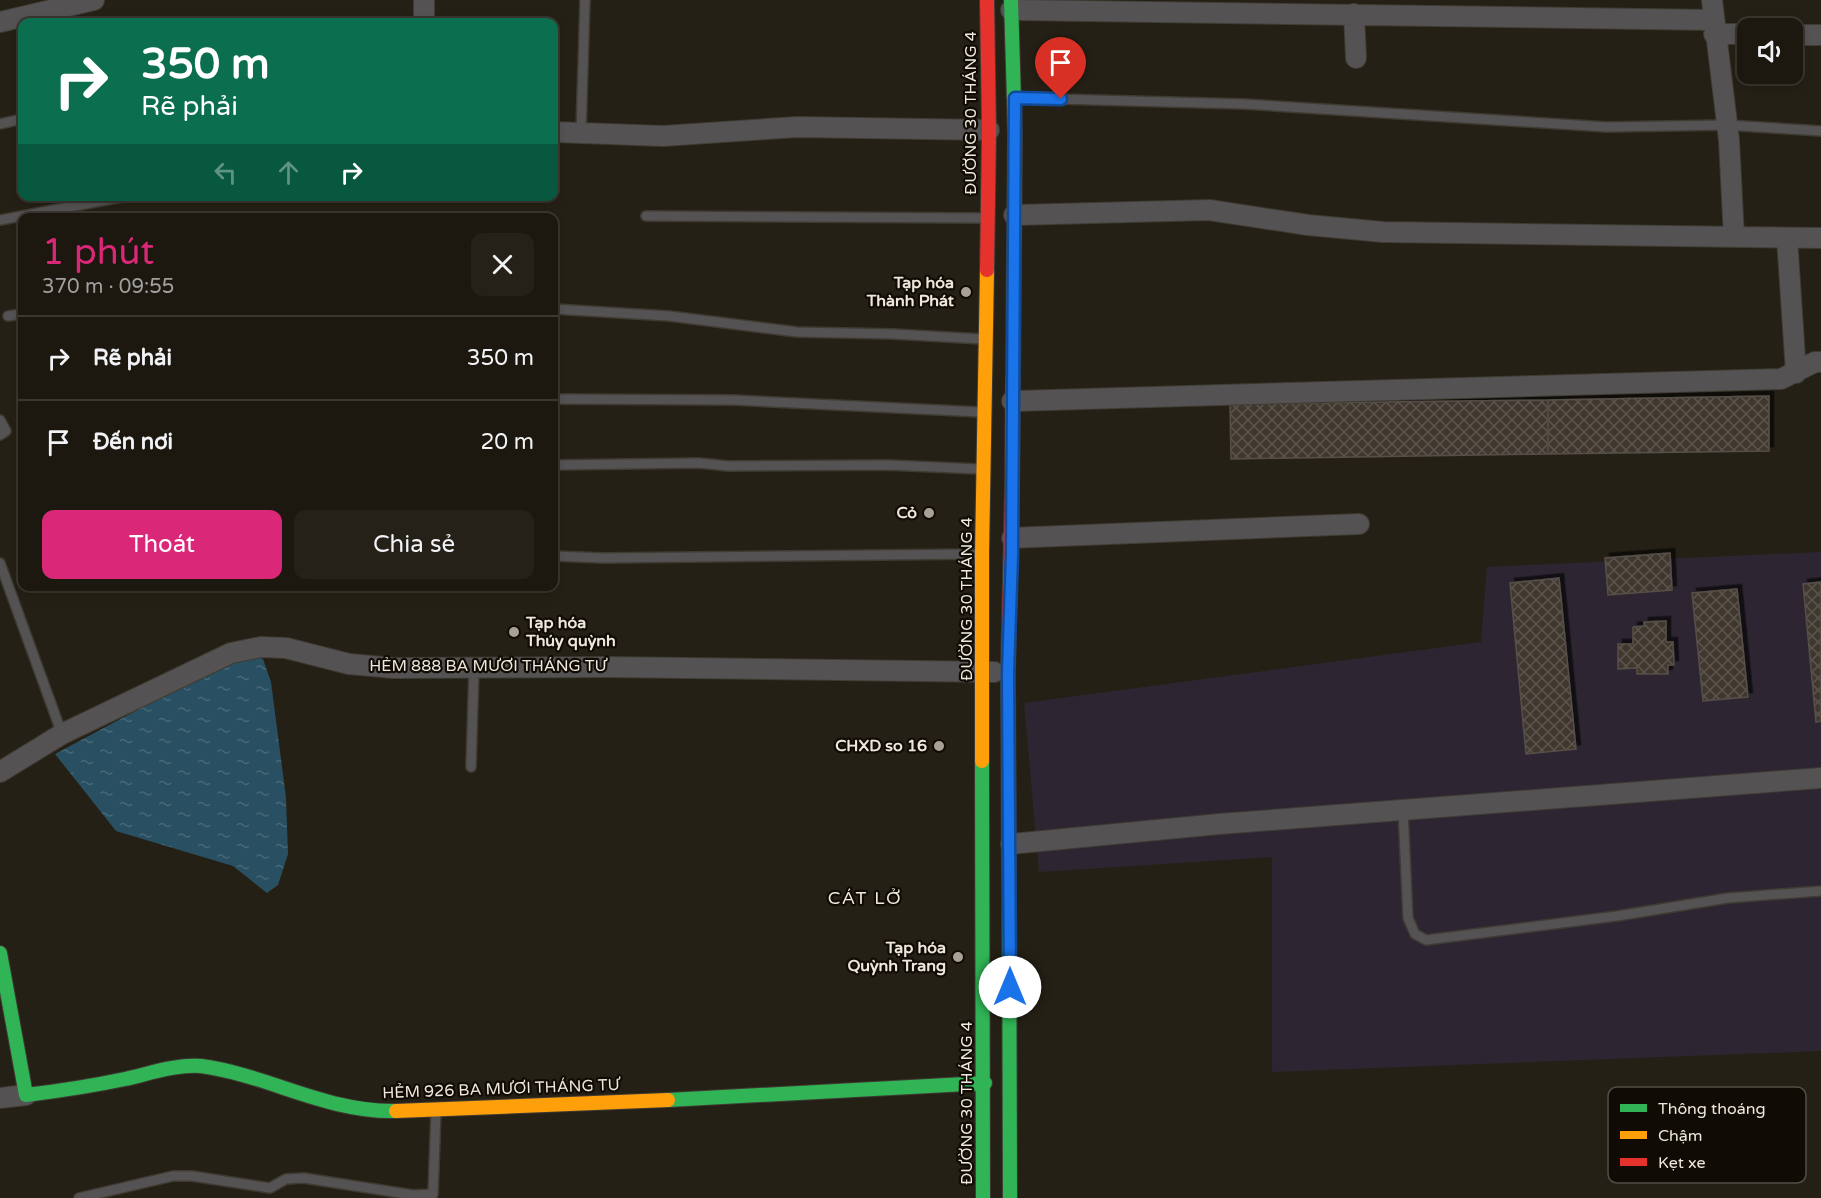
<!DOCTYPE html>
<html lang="vi">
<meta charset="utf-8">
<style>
body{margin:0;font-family:"Varela Round",sans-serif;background:#252119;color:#f1f3f6;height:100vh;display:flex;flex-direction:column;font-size:22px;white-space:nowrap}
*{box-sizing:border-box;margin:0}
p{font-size:20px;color:#a0a09f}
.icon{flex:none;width:33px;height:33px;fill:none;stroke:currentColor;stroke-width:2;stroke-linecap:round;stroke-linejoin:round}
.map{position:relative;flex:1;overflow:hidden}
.details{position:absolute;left:18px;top:213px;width:540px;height:378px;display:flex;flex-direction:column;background:#1c1810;border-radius:12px;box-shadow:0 3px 9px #0003,0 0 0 2px #3a3730}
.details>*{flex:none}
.guide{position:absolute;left:18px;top:18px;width:540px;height:183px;border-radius:12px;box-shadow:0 3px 9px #0003,0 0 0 2px #3a3730;background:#0b6e4f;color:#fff;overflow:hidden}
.buttons{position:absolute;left:1737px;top:18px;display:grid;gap:12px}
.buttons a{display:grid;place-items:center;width:66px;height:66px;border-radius:12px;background:#1c1810;box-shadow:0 3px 9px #0003,0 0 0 2px #3a3730;font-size:30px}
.pin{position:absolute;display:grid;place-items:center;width:51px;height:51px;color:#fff;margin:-62px -26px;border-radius:50% 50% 50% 0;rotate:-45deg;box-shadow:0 0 6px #0007}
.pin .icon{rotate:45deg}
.me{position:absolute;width:66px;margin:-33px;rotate:0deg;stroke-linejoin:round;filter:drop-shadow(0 0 4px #0008)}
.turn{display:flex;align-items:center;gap:21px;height:126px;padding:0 24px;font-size:27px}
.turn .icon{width:78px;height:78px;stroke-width:2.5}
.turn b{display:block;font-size:42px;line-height:51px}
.lanes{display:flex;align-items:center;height:57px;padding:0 24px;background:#0003;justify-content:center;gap:30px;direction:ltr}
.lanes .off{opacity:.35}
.round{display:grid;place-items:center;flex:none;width:63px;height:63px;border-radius:12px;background:#252119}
.headline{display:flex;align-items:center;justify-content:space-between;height:102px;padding:0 24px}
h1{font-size:36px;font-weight:600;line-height:45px;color:#db2777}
.primary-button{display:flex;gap:12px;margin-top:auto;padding:12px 24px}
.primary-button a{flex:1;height:69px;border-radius:12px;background:#db2777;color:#fff;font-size:24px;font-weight:600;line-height:69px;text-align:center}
.primary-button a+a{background:#252119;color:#f1f3f6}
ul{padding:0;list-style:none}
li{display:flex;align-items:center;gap:18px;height:84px;padding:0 24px;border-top:2px solid #3a3730}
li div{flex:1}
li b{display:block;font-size:22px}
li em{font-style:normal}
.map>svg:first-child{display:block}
.industrial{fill:#2d2632}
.water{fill:url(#water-ripples)}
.building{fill:url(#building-cross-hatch);stroke:#564f48;stroke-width:1.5;filter:url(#shadow)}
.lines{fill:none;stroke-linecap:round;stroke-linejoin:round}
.lane-casing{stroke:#3f3b33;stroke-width:12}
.street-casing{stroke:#3f3b33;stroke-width:22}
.fast-casing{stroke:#3f3b33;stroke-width:16}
.slow-casing{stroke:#3f3b33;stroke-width:16}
.jam-casing{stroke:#3f3b33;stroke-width:16}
.lane{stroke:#555253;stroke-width:9}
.street{stroke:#555253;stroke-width:20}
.fast{stroke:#30b455;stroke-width:14}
.slow{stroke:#ff9f0a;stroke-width:14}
.jam{stroke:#e5322d;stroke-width:14}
.route-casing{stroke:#114b97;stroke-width:15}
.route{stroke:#1a73e8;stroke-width:10}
.poi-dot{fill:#a8a296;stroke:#100c05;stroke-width:2}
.labels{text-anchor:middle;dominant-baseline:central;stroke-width:4.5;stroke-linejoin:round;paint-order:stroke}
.street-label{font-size:16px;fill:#eee8dc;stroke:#100c05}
.poi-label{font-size:16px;font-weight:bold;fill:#eee8dc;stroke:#100c05;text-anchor:end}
.neighbourhood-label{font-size:18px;letter-spacing:1.5px;fill:#eee8dc;stroke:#100c05}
.key{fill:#100c05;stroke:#534e46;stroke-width:1.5}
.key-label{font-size:16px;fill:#eee8dc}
</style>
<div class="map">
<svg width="1821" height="1198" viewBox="0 0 1821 1198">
<defs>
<pattern id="water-ripples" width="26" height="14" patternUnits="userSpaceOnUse" patternTransform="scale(1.5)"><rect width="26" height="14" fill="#294f62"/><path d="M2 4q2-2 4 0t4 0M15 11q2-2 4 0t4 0" fill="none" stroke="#486878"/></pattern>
<pattern id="building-cross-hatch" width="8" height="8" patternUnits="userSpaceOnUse" patternTransform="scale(1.5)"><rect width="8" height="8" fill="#41382f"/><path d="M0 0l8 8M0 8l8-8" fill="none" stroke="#5d554d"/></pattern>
<filter id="shadow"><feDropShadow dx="4.5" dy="-4.5" stdDeviation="0" flood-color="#0009"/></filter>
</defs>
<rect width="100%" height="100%" fill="#252015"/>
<path class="industrial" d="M 1821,552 L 1821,1051 L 1272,1072 L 1272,857 L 1039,872 L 1024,703 L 1481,642 L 1487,567 Z"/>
<path class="water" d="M 255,656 L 263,659 L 271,682 L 286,798 L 288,854 L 278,885 L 267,893 L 233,866 L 116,831 L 55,754 L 212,670 Z"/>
<path class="building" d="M 1769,396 L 1769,451 L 1548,454 L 1548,400 Z
M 1548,400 L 1548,454 L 1231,459 L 1230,404 Z
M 1670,553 L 1672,590 L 1608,595 L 1605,558 Z
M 1559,578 L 1576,749 L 1526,754 L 1510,583 Z
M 1821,582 L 1821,721 L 1816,722 L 1803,584 Z
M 1737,589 L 1748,697 L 1703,701 L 1692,593 Z
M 1666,621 L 1666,642 L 1673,642 L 1674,665 L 1668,665 L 1668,674 L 1637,674 L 1637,668 L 1618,669 L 1618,644 L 1633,644 L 1633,627 L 1644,626 L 1644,622 Z"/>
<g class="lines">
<g class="lane-casing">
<path id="lane" d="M 1020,98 L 1244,104 L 1607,127 L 1727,125 L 1821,131
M 0,124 L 22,119
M 581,132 L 585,0
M 646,216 L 983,218
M 0,220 L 127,196
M 554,309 L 669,316 L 797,332 L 893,334 L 982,339
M 8,316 L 22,314
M 554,399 L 733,400 L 980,412
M 0,420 L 6,431 L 0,435
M 554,465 L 699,463 L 728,466 L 887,465 L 980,469
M 554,556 L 603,558 L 977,554
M 0,563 L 62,734
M 471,767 L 474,669
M 1403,810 L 1408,918 L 1415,934 L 1426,940 L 1617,916 L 1728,898 L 1821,891
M 79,1198 L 173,1176 L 192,1176 L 270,1188 L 286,1179 L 304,1178 L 413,1195
M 413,1198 L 413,1195 L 433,1194 L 436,1111"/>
</g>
<g class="street-casing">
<path id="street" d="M 1712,0 L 1729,140 L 1734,237
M 1011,10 L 1712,20
M 1354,14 L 1356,58
M 0,22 L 94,0
M 424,22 L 424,0
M 1714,34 L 1748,34
M 1792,35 L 1821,35
M 554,132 L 663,136 L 797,127 L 989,130
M 1014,215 L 1209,210 L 1308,225 L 1383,232 L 1821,238
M 1787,238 L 1796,373
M 1012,401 L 1781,379 L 1815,362 L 1821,362
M 1012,538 L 1359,524
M 0,772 L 62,734 L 231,653 L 261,647 L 286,648 L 349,664 L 394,668 L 606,667 L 994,672
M 1011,844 L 1219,824 L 1821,778
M 0,1098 L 26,1095"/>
</g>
<g class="fast-casing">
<path id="fast" d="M 1011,0 L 1015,135
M 982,761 L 983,1198
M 1009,884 L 1010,1198
M 0,953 L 26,1095 C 59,1091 92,1086 125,1079 C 148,1074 177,1064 201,1066 C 268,1075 328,1113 396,1111
M 668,1100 L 985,1083"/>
</g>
<g class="slow-casing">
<path id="slow" d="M 1012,490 L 1015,135
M 982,761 L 982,554 L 987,270
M 396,1111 L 668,1100"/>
</g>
<g class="jam-casing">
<path id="jam" d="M 987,270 L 989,130 L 987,0
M 1009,884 L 1008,672 L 1012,490"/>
</g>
<use href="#lane" class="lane"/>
<use href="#street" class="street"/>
<use href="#fast" class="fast"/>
<use href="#slow" class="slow"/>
<use href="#jam" class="jam"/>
</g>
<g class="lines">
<g class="route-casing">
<path id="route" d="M 1010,987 L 1008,672 L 1012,554 L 1015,98 L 1061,99"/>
</g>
<use href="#route" class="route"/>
</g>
<g class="poi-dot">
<circle cx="966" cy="292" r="6"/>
<circle cx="929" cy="513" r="6"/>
<circle cx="514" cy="632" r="6"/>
<circle cx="939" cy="746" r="6"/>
<circle cx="958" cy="957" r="6"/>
</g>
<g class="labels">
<g class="street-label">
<text transform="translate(971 113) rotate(-90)">ĐƯỜNG 30 THÁNG 4</text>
<text transform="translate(967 599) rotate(-90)">ĐƯỜNG 30 THÁNG 4</text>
<text x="488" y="666">HẺM 888 BA MƯƠI THÁNG TƯ</text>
<text transform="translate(501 1089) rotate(-2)">HẺM 926 BA MƯƠI THÁNG TƯ</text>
<text transform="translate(967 1103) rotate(-90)">ĐƯỜNG 30 THÁNG 4</text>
</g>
<g class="poi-label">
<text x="954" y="283">Tạp hóa<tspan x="954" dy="18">Thành Phát</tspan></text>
<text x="917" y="513">Cỏ</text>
<text x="526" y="623" text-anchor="start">Tạp hóa<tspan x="526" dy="18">Thúy quỳnh</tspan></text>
<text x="927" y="746">CHXD so 16</text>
<text x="946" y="948">Tạp hóa<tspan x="946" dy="18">Quỳnh Trang</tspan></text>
</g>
<g class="neighbourhood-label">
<text x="865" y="898">CÁT LỞ</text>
</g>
</g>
<rect x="1608" y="1087" width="198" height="96" rx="9" class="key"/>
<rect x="1620" y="1104" width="27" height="8" fill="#30b455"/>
<rect x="1620" y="1131" width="27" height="8" fill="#ff9f0a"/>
<rect x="1620" y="1158" width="27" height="8" fill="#e5322d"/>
<g class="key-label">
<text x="1658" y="1114">Thông thoáng</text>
<text x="1658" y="1141">Chậm</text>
<text x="1658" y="1168">Kẹt xe</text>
</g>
</svg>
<div class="buttons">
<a><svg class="icon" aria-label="sound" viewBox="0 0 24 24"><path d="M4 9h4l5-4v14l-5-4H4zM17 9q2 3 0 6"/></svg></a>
</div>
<div class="pin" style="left:1061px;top:99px;background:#d93025"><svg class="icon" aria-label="arrive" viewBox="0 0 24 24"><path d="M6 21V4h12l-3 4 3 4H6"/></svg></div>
<svg class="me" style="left:1010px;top:987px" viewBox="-20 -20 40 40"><circle r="19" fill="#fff"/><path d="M0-13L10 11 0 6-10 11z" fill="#1a73e8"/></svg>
<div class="guide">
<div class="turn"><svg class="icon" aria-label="right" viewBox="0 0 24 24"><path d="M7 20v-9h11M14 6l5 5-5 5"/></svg><div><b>350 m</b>Rẽ phải</div></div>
<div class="lanes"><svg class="icon off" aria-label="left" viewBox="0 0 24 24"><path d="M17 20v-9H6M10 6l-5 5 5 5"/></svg><svg class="icon off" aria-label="ahead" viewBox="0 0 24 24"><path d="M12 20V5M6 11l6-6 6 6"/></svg><svg class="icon" aria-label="right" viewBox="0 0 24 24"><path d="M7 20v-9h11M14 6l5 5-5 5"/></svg></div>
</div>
<section class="details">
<div class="headline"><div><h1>1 phút</h1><p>370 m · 09:55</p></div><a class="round"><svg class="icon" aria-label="close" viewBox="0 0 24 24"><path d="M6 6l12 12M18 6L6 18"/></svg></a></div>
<ul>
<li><svg class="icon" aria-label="right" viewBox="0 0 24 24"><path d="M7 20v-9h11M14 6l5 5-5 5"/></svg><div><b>Rẽ phải</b></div><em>350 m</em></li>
<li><svg class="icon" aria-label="arrive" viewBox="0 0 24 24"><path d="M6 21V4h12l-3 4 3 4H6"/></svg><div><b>Đến nơi</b></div><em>20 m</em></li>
</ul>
<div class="primary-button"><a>Thoát</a><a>Chia sẻ</a></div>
</section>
</div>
